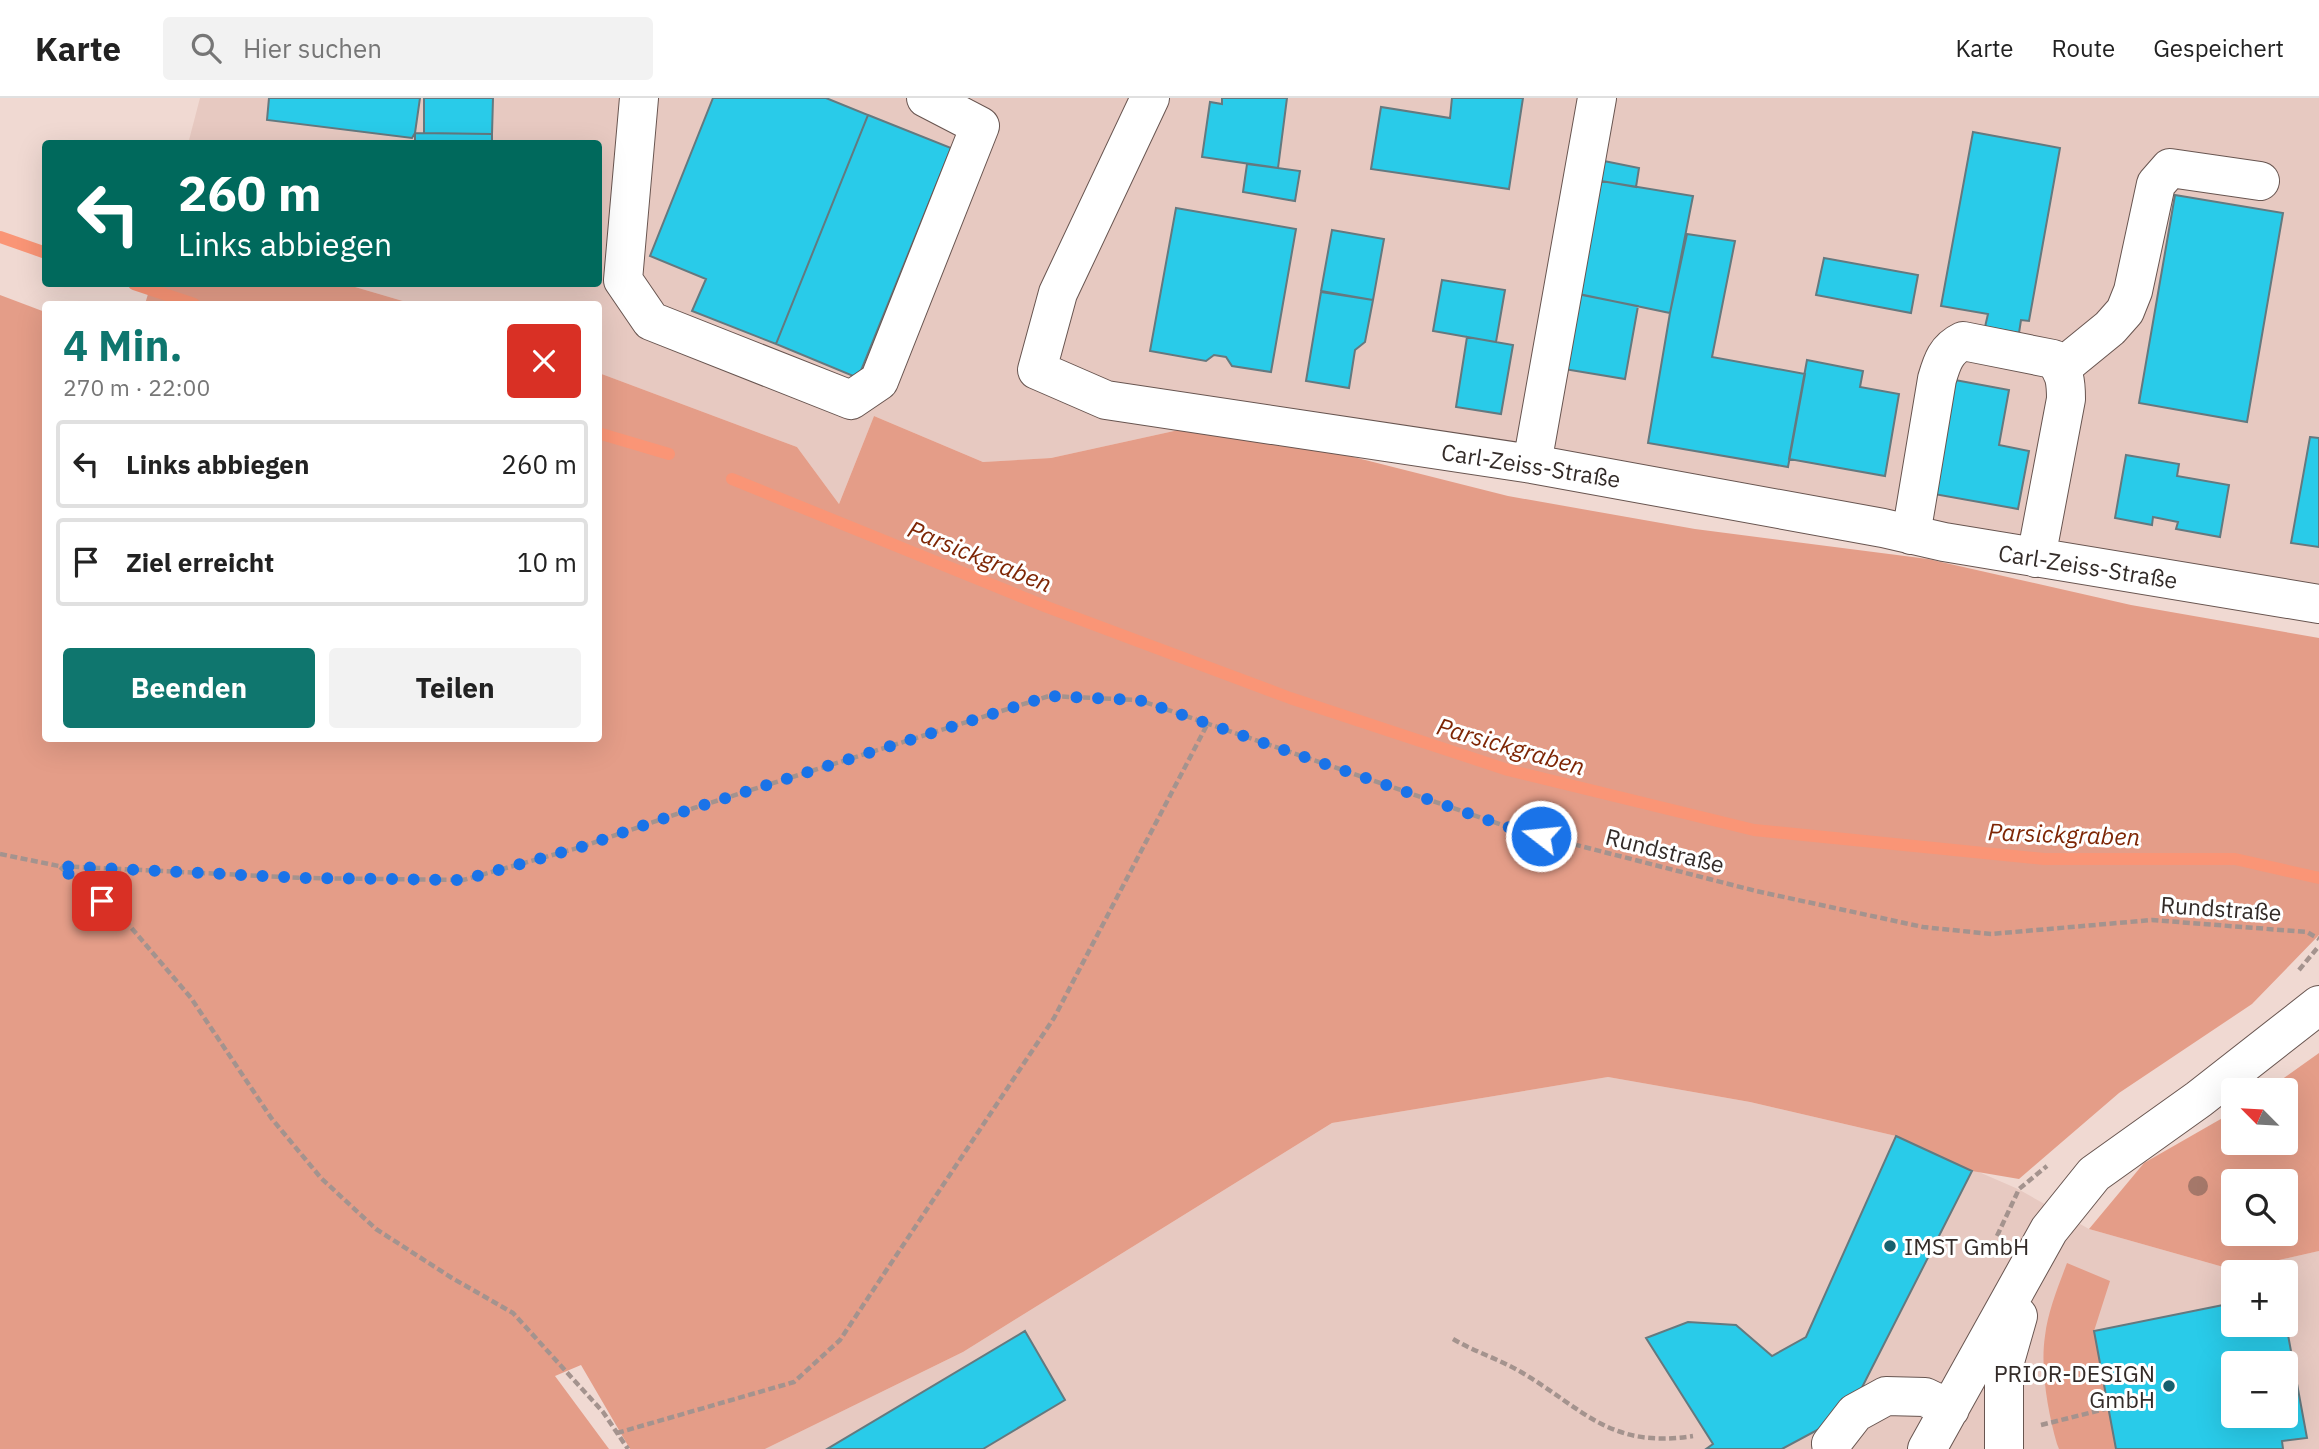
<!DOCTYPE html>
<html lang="de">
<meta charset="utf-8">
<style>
body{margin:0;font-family:"IBM Plex Sans",sans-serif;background:#f2f2f2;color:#222;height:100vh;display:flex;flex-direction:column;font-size:26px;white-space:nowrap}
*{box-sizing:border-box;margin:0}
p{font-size:23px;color:#767676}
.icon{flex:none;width:38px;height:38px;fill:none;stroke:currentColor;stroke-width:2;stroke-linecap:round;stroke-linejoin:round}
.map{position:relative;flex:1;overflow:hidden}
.details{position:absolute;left:42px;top:203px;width:560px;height:441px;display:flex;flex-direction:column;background:#fff;border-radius:7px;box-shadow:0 7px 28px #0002}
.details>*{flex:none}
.hud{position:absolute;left:42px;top:42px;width:560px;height:147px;border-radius:7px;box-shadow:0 7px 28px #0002;background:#00695c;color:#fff;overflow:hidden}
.needle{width:46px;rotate:294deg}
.fabs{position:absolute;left:2221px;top:980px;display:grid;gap:14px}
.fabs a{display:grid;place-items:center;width:77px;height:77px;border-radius:7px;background:#fff;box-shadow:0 7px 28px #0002;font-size:35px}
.pin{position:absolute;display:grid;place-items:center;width:60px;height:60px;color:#fff;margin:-30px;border-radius:14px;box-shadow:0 4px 10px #0006}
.me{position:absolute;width:77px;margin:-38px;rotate:286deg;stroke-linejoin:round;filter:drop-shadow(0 0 5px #0008)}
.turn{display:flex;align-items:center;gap:24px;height:147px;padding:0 21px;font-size:32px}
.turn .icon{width:91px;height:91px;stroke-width:2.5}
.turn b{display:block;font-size:49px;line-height:60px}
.round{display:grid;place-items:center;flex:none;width:74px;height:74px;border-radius:7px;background:#f2f2f2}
.summary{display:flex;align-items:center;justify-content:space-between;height:119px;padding:0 21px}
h1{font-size:42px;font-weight:800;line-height:52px;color:#0f766e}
.button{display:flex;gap:14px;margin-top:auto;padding:14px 21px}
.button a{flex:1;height:80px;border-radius:7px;background:#0f766e;color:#fff;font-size:28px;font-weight:800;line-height:80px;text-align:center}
.button a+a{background:#f2f2f2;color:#222}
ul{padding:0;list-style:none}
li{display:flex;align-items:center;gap:21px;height:88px;margin:0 14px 10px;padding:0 7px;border:4px solid #e0e0e0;border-radius:7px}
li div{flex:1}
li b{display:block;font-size:26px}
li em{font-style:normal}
header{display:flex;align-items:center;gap:42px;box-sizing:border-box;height:98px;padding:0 35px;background:#fff;border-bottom:2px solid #e0e0e0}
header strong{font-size:33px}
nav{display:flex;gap:38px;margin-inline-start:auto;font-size:24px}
.search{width:490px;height:63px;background:#f2f2f2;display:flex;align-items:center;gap:18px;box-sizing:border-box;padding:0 24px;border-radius:7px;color:#767676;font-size:26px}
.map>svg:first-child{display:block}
.built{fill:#e7c9c1;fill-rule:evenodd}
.green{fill:#e49d88;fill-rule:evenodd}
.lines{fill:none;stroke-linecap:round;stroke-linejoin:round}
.stream{stroke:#fa9576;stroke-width:12}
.building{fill:#29cbe9;stroke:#64797f;stroke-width:2;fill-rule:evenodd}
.minor-casing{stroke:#685550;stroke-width:40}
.path{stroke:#a4938e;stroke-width:4.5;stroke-dasharray:7 3.5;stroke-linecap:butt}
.minor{stroke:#fff;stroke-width:38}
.tree{fill:#a5786a}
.route{stroke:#1a73e8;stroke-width:12;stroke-dasharray:0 21.6}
.poi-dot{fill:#17606f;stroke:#fff;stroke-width:2.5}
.labels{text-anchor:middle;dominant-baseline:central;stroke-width:6;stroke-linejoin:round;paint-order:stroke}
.street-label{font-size:23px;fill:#332b28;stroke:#fff}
.poi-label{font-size:23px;fill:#332b28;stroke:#fff;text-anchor:start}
.water-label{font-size:24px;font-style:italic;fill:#7e2605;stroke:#fff}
</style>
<header>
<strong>Karte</strong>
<div class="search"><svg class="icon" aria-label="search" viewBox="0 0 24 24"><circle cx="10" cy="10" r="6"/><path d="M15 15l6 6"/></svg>Hier suchen</div>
<nav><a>Karte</a><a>Route</a><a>Gespeichert</a></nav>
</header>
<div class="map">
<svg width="2319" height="1351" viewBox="0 0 2319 1351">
<rect width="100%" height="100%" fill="#f0d9d2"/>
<path class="built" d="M 200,0 L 2319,0 L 2319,506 L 1215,324 L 1051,360 L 983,364 L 874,318 L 839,406 L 797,349 L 599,275 L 598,206 L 413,206 L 345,186 L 598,186 L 598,46 L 188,46 Z
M 1608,979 L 1750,1004 L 1896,1038 L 2018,1091 L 2089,1131 L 2234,1172 L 2319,1153 L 2319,1351 L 765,1351 L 963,1254 L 1332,1025 ZM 2233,1174 L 2286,1174 L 2286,1227 L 2233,1227 ZM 2233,1265 L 2286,1265 L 2286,1318 L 2233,1318 Z"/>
<path class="green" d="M 151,186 L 345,186 L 413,206 L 145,206 Z
M 0,197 L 45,214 L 46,640 L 598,640 L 599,275 L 797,349 L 839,406 L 874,318 L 983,364 L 1051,360 L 1215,324 L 1508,398 L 1695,431 L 1928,461 L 2131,507 L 2319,540 L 2319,837 L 2252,906 L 2119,995 L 2019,1081 L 1972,1073 L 1896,1038 L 1750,1004 L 1608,979 L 1332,1025 L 963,1254 L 765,1351 L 630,1351 L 581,1267 L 555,1278 L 609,1351 L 0,1351 Z
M 2319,955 L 2319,1153 L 2234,1172 L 2089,1131 L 2144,1065 L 2233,1014 L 2233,1045 L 2286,1045 L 2286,992 L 2267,992 ZM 2286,1083 L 2286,1136 L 2233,1136 L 2233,1083 Z
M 2067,1165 L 2110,1183 L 2094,1233 L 2116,1351 L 2059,1351 L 2057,1346 C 2048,1315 2040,1270 2045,1238 C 2048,1213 2058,1189 2067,1165 Z"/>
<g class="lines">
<path class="stream" d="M 0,139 L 46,155
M 134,186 L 194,206
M 598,335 L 669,356
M 732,381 L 1047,509 L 1290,600 L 1508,672 L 1754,732 L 2044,761 L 2235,761 L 2319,780"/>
</g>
<path class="building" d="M 269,0 L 420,0 L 415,35 L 412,40 L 267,22 Z
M 424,0 L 493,0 L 492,36 L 424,35 Z
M 713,0 L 826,0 L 868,17 L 776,246 L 692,213 L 706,181 L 650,158 Z
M 1222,0 L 1287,0 L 1278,70 L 1202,59 L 1210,4 L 1222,6 Z
M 1452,0 L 1523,0 L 1509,91 L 1371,71 L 1381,9 L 1450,20 Z
M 868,17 L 951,50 L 858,280 L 776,246 Z
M 1973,34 L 2060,50 L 2029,223 L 2021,222 L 2019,235 L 1985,229 L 1988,216 L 1941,208 Z
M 415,35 L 492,36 L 492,46 L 415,46 Z
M 1604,63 L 1639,70 L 1636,89 L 1601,83 Z
M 1247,66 L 1300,73 L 1295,103 L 1243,94 Z
M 1601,83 L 1693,98 L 1670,215 L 1579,196 Z
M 2175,97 L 2283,115 L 2247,324 L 2139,305 Z
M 1176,110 L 1296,131 L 1271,274 L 1232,268 L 1226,259 L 1214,257 L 1206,263 L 1150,253 Z
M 1332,132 L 1384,141 L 1373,202 L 1321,193 Z
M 1687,136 L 1735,143 L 1712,259 L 1805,276 L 1788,369 L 1648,345 L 1670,215 Z
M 1824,160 L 1918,177 L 1911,215 L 1816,197 Z
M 1442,182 L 1505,192 L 1496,244 L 1433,233 Z
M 1321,194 L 1373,202 L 1365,244 L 1355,252 L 1349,290 L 1306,283 Z
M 1572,195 L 1638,208 L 1625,281 L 1558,270 Z
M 1467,239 L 1513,247 L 1501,316 L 1456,309 Z
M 1807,262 L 1863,273 L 1860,289 L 1899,296 L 1885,378 L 1789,361 Z
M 1955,282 L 2009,292 L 1999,347 L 2029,353 L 2018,411 L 1934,396 Z
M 2310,339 L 2319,340 L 2319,449 L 2291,445 Z
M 2126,357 L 2179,366 L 2177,378 L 2229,387 L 2220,439 L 2176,431 L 2178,424 L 2153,419 L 2152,427 L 2115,420 Z
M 1896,1038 L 1972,1073 L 1849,1315 L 1782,1351 L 1706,1351 L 1713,1346 L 1646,1240 L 1688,1224 L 1736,1227 L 1772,1258 L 1806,1239 Z
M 2233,1205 L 2233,1227 L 2286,1226 L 2307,1340 L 2282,1343 L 2283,1351 L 2116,1351 L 2094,1233 ZM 2233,1265 L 2286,1265 L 2286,1318 L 2233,1318 Z
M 1025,1233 L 1065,1302 L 983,1351 L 827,1351 Z"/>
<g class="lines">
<g class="minor-casing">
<path id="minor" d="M 639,0 L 623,182 L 651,223 L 851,302 L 879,283 L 980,28 L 926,0
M 1150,0 L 1058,195 L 1037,272 L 1106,302 L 1532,366 L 1883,430 L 1944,444 L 2319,506
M 2061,270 L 2110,230 L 2125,213 L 2133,193 L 2156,86 L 2170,70 L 2260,83
M 1532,366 L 1597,0
M 1911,437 L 1937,281 C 1942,264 1946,251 1963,243 L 2053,261 C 2065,273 2066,284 2066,301 L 2036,460
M 1832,1351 L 1831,1346 L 1855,1315 L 1886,1298 L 1925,1299 L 1950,1311
M 1927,1351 L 2049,1132 L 2094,1076 L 2199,1001 L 2319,907
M 2004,1351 L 2004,1267 L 2018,1218"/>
</g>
<path class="path" d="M 0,756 L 59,768 L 304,780 L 463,782 L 581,749 L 694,710 L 1049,598 L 1139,602 L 1514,731 L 1756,793 L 1923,829 L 1991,836 L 2152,822 L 2307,834 L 2319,841
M 60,769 L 123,820 L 191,900 L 272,1021 L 321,1080 L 376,1131 L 452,1180 L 513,1215 L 603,1314 L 628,1351
M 2299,872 L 2319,848
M 1997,1138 L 2019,1091 L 2047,1068
M 1453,1241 C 1475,1254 1499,1261 1521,1274 C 1584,1311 1609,1351 1693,1338
M 2041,1327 L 2109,1310
M 617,1335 L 794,1284 L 840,1242 L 1054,920 L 1208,625"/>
<use href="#minor" class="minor"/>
</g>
<circle class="tree" cx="2198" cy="1088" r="10"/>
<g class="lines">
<path class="route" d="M 102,803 L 59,768 L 304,780 L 463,782 L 581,749 L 694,710 L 1049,598 L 1139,602 L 1514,731 L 1541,738"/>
</g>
<g class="poi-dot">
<circle cx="1890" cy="1148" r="7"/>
<circle cx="2169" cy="1288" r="7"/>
</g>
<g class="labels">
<g class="street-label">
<text transform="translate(1531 367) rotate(9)">Carl-Zeiss-Straße</text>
<text transform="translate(2088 468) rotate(9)">Carl-Zeiss-Straße</text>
<text transform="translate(1665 752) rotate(14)">Rundstraße</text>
<text transform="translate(2221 810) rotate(4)">Rundstraße</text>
</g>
<g class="poi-label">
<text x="1904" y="1148">IMST GmbH</text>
<text x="2155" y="1275" text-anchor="end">PRIOR-DESIGN<tspan x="2155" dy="26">GmbH</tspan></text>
</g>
<g class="water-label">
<text transform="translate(980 458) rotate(22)">Parsickgraben</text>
<text transform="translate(1511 648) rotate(16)">Parsickgraben</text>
<text transform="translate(2064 736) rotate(2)">Parsickgraben</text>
</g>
</g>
</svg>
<div class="fabs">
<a><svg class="needle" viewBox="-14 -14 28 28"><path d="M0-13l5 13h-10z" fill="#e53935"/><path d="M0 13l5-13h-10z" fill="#767676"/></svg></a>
<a><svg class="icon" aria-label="search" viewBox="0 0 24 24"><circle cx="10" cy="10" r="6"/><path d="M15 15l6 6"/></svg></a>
<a>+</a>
<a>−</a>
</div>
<div class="pin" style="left:102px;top:803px;background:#d93025"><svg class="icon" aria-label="arrive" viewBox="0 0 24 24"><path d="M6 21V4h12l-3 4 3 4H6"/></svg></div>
<svg class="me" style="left:1541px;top:738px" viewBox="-20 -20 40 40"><circle r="17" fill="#1a73e8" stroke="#fff" stroke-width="3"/><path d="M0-11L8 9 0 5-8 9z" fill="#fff"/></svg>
<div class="hud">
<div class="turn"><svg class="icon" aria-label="left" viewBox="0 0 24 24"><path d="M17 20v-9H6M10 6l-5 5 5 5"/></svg><div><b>260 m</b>Links abbiegen</div></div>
</div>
<section class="details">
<div class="summary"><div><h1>4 Min.</h1><p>270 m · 22:00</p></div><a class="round" style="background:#d93025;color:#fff"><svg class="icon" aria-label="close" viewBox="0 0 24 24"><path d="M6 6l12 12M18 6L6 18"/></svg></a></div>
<ul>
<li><svg class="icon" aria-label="left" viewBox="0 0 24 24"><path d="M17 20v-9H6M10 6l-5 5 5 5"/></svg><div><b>Links abbiegen</b></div><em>260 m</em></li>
<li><svg class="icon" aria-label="arrive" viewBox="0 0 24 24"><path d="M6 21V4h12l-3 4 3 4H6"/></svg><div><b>Ziel erreicht</b></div><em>10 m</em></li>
</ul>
<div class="button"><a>Beenden</a><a>Teilen</a></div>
</section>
</div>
